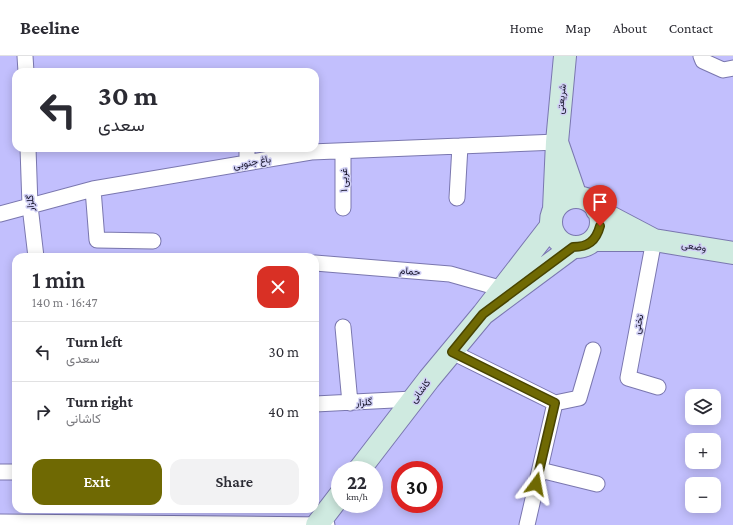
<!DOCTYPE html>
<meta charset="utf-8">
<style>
body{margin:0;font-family:"Crimson Pro",Vazirmatn,serif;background:#f2f2f3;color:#2b2b33;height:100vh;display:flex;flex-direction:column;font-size:15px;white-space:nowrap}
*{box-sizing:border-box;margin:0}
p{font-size:13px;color:#7c7c81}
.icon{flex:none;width:22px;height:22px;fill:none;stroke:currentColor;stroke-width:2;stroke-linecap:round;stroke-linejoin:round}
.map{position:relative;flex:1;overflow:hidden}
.sheet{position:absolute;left:12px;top:197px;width:307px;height:260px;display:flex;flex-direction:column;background:#fff;border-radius:12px;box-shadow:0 2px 10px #0003}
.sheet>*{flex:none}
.hud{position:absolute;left:12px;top:12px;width:307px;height:84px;border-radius:12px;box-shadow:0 2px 10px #0003;background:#fff;color:#2b2b33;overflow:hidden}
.fabs{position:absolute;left:685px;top:333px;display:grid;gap:8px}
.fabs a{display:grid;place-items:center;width:36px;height:36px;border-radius:8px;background:#fff;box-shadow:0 2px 10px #0003;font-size:20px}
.speed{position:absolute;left:331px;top:405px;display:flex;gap:8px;font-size:20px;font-weight:700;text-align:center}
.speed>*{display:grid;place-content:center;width:52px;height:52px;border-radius:50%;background:#fff;box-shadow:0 2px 10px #0003;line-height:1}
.speed small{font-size:10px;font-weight:400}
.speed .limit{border:6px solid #d22;background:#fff;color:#111}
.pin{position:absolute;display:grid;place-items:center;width:34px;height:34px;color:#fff;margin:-41px -17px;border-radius:50% 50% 50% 0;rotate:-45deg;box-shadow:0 0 4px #0007}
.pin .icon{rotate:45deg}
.me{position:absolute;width:44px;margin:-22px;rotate:13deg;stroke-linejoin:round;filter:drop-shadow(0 0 3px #0008)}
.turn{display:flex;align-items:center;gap:14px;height:84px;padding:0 20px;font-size:18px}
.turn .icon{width:52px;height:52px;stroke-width:2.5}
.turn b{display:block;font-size:28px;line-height:34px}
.round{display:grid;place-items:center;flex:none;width:42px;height:42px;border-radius:12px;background:#f2f2f3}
.headline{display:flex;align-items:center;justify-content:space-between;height:68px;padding:0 20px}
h1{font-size:24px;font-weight:600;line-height:30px}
.primary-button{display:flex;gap:8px;margin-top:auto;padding:8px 20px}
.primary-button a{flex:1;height:46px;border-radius:12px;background:#6f6903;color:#fff;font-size:16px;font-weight:600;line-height:46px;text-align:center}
.primary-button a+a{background:#f2f2f3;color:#2b2b33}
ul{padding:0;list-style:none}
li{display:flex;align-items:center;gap:12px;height:60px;padding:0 20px;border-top:1px solid #e1e1e2}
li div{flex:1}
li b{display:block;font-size:15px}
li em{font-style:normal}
header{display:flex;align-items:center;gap:24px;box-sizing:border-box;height:56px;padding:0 20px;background:#fff;border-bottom:1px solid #e1e1e2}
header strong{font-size:19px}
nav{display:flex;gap:22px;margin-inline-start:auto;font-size:14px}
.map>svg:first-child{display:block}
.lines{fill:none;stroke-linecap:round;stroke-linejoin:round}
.street-casing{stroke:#7a77af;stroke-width:17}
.secondary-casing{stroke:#7a77af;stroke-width:24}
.street{stroke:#fff;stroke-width:15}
.secondary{stroke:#cfeae0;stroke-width:22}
.route-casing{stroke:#484402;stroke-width:10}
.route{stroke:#6f6903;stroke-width:7}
.labels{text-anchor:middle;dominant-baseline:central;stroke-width:3;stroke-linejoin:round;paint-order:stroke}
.street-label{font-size:10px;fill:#131127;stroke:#d1d0f5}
</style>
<header>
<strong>Beeline</strong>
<nav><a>Home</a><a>Map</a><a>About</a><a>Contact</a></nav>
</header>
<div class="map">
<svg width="733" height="469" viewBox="0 0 733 469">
<rect width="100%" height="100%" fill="#c2bffd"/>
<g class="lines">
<g class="street-casing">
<path id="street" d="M 25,0 L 26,16
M 701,0 L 703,5 L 723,14 L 733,12
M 28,92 L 30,150 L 36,201
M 247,92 L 247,107
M 343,95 L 343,152
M 93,133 L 97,184 L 153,185
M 457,142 L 460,90
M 0,158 L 93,133 L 311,96 L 557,86
M 654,184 L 628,322 L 658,331
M 315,207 L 450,218 L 503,233
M 343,271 L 350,347
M 452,296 L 555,347 L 527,469
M 555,347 L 579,342 L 593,294
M 315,348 L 413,343
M 540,414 L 597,428
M 0,416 L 16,416
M 0,466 L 327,469"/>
</g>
<g class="secondary-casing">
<path id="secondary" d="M 557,86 L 565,0
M551 166a25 25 0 1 1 50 0a25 25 0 1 1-50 0Z
M 554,153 L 557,86 L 576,141
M 551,170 L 483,258 L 573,191
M 594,184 L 654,184 L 597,154
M 654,184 L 733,197
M 359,414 L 429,323 L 483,258
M 317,469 L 340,439"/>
</g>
<use href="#street" class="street"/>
<use href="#secondary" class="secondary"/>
</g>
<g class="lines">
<g class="route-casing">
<path id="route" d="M 536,428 L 555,347 L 452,296 L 483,258 L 573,191 C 588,191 596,185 600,170"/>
</g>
<use href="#route" class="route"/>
</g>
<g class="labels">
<g class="street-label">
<text transform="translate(561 43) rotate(-85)">شریعتی</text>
<text transform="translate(252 106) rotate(-10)">باغ جنوبی</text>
<text transform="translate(343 124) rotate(-90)">۱ غربی</text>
<text transform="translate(30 147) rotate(-94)">گلزار</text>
<text transform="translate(694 190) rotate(9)">وضعی</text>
<text transform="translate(410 215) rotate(5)">حمام</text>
<text transform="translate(638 268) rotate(-79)">تختی</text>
<text transform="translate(420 335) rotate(-53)">کاشانی</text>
<text transform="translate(364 346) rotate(-3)">گلزار</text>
</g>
</g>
</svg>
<div class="fabs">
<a><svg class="icon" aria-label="layers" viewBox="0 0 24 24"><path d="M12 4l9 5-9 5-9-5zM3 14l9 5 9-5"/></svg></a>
<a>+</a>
<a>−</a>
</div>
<div class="speed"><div>22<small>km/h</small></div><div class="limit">30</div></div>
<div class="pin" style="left:600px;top:170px;background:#d93025"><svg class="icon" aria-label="arrive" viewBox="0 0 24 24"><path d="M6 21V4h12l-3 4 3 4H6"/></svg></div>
<svg class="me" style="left:536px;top:428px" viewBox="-20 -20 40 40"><path d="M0-17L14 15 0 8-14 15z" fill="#6f6903" stroke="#fff" stroke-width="4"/></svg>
<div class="hud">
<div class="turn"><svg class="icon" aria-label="left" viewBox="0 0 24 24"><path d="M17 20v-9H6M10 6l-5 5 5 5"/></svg><div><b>30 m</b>سعدی</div></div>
</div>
<section class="sheet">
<div class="headline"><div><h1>1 min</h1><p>140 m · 16:47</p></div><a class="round" style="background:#d93025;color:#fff"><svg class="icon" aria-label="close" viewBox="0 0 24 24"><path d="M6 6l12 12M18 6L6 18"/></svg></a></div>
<ul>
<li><svg class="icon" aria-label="left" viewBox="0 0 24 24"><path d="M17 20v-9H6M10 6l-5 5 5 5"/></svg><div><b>Turn left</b><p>سعدی</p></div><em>30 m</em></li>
<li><svg class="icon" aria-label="right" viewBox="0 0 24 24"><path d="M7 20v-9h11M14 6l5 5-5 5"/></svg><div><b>Turn right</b><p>کاشانی</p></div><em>40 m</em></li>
</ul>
<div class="primary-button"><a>Exit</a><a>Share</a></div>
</section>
</div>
